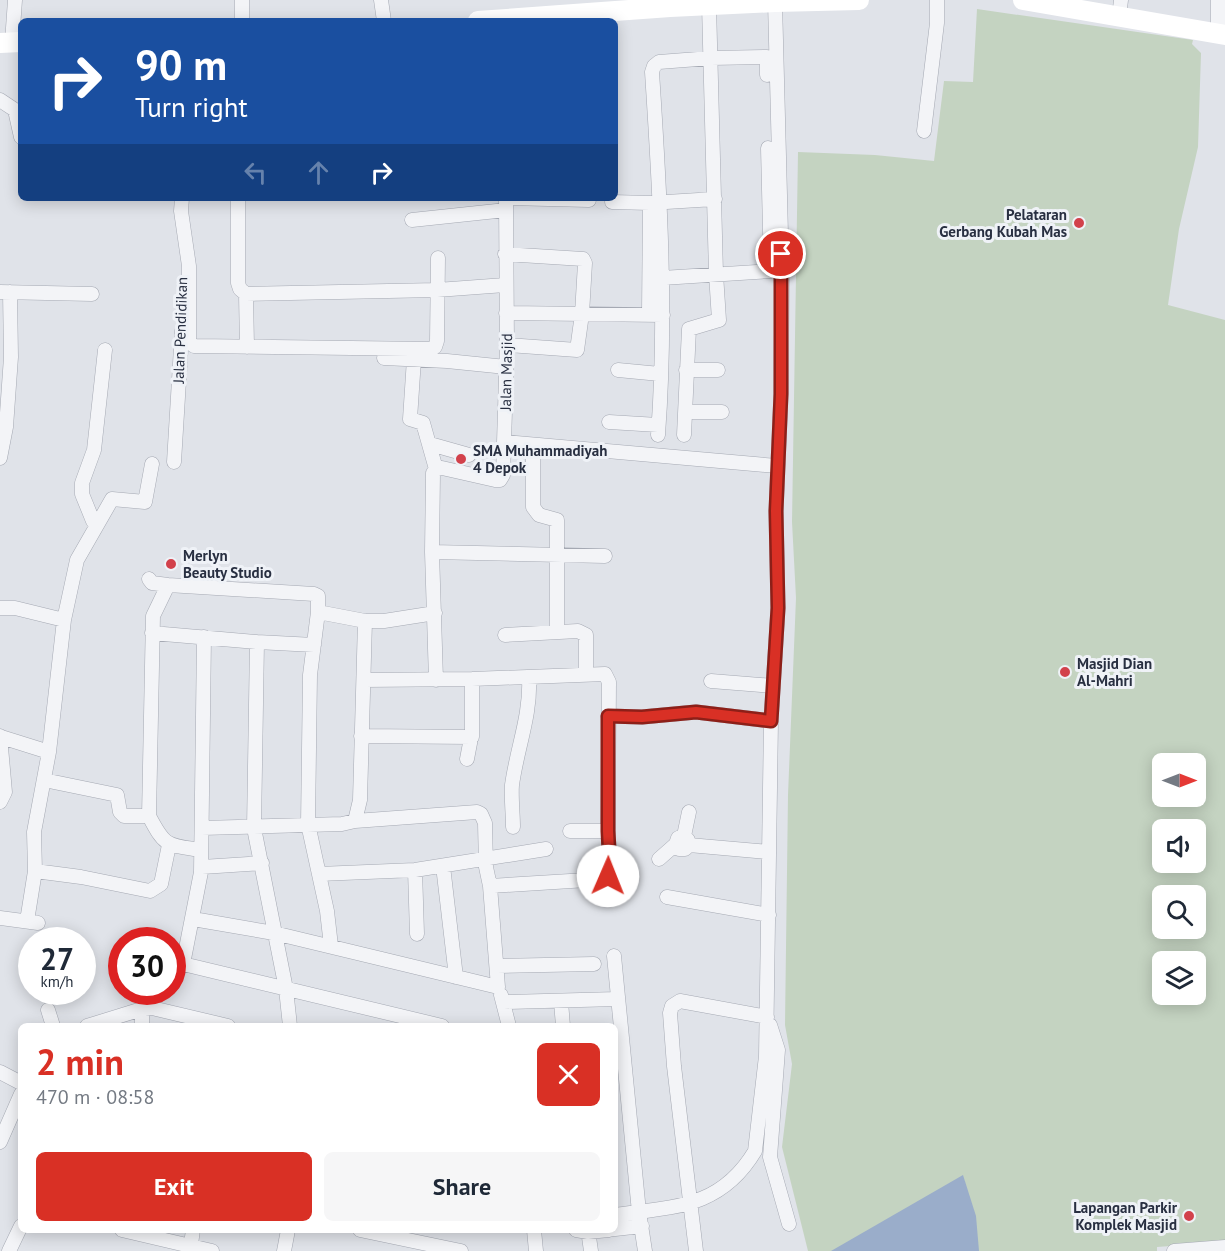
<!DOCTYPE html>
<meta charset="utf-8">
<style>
body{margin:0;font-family:"PT Sans",sans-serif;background:#f6f6f7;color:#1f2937;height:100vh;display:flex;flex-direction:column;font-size:22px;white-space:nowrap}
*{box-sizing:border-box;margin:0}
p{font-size:20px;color:#747a83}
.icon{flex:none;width:33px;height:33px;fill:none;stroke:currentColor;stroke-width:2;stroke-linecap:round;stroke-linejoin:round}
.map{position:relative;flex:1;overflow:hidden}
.details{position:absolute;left:18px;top:1023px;width:600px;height:210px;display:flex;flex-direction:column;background:#fff;border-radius:9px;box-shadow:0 3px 15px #0003}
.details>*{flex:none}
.hud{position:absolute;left:18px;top:18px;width:600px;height:183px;border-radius:9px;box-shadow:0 3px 15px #0003;background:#1a4fa0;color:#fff;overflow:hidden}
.needle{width:39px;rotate:90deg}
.tools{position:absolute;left:1152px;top:753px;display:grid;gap:12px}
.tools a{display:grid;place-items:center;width:54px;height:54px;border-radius:9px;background:#fff;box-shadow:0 3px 15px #0003;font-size:30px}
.speed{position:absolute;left:18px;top:927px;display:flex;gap:12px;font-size:30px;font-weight:700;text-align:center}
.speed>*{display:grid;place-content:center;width:78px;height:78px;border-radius:50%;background:#fff;box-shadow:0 3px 15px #0003;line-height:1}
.speed small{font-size:15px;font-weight:400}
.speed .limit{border:9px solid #d22;background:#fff;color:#111}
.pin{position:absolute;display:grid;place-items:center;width:51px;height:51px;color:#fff;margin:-26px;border:3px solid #fff;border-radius:50%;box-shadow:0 2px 6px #0007}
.me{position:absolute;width:66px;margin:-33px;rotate:1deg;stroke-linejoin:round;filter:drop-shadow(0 0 4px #0008)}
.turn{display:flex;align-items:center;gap:21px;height:126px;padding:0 18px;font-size:27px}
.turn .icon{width:78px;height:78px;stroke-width:2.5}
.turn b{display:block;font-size:42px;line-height:51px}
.lanes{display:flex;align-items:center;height:57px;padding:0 18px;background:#0003;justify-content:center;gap:30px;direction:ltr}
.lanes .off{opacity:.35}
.round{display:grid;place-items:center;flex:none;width:63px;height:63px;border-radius:9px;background:#f6f6f7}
.summary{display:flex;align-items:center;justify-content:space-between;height:102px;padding:0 18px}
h1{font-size:36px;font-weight:800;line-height:45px;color:#d93025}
.primary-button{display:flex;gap:12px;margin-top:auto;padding:12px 18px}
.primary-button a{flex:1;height:69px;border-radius:9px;background:#d93025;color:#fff;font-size:24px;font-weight:800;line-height:69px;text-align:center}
.primary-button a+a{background:#f6f6f7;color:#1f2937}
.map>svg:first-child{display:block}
.green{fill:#c4d3c1;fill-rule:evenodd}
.water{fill:#9aadca}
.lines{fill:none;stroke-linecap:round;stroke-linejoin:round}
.street-casing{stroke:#a5a9b3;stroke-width:15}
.street{stroke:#f3f4f7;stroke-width:14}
.secondary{stroke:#fff;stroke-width:20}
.route-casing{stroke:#8d1f18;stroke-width:15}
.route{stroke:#d93025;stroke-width:10}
.poi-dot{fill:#d2414b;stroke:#eff2f7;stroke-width:2}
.labels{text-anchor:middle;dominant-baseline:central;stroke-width:6;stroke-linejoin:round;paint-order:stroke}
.poi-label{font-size:15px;font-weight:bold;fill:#282f41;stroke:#eff2f7;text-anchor:start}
.street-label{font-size:15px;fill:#282f41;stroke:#eff2f7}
</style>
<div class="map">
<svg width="1225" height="1251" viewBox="0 0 1225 1251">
<rect width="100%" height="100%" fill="#e0e3e9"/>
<path class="green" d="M 977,9 L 1193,40 L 1192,44 L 1201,53 L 1198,147 L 1179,229 L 1168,305 L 1225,320 L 1225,1242 L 1157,1247 L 1157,1251 L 808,1251 L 782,1147 L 792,1064 L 785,1025 L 788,795 L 796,598 L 792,522 L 798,152 L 875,155 L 934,161 L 944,81 L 973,82 ZM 1162,764 L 1196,764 L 1196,796 L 1162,796 ZM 1162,830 L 1196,830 L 1196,862 L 1162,862 ZM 1162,896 L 1196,896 L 1196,928 L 1162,928 ZM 1162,962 L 1196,962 L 1196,994 L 1162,994 Z"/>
<path class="water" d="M 963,1175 L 976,1216 L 979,1251 L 831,1251 Z"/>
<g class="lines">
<g class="street-casing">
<path id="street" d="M 242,0 L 242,21
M 381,0 L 384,21
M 1218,0 L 1218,34
M 1119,17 L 1121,0
M 12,42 L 15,0
M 0,100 L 15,110 L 21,137
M 924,131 L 937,23 L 937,0
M 182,198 L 181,211 L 189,266 L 189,342 L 194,346 L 429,349 L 435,347 L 437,341 L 438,258
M 238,198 L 238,283 L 240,289 L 246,294 L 247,347
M 506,198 L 589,200
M 612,202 L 650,203 L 715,199
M 412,220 L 506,210
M 505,254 L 583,259 L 585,263 L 582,314 L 577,350 L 507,345
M 662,278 L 771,271 L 768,148
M 0,292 L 92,294
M 246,294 L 437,290 L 505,285
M 506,313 L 663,315
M 649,314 L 650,203
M 384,358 L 447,361 L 506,367
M 414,359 L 410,419 L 423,423 L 436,469 L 433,473 L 432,552 L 436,680
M 618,370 L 660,374
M 686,370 L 718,370
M 685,412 L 722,412
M 609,422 L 658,425
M 658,435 C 667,314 660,193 652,72 L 654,66 L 659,62 L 711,58 L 767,57 L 767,75
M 684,435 L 689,329 L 719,320 L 716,274 L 709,5
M 505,442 L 777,466
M 430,444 L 469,455
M 533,445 L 533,507 L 539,515 L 557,520 L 557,632
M 0,458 L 6,427 L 11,357 L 10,292
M 174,462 L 182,331
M 436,469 L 442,468 L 495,480 L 500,480 L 503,475 L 507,345 L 506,198
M 97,524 L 93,521 L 82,494 L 82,483 L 94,450 L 105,350
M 432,552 L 605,556
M 149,579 L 152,583 L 168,585 L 314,594 L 318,596 L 318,612 L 365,621 L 384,621 L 435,613
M 168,585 L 153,616 L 149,816 C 165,847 167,845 201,850
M 0,608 L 15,608 L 64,620
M 318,612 L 310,675 L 308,824 L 327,911 L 331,946
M 152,633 L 257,642 L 314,645
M 505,635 L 578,631 L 586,635 L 586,675
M 257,642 L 254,828 L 286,989 L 290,1026
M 711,681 L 773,686
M 608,716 L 642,717 L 696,712 L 771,721
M 0,736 L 5,792 L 0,802
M 361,736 L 472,737 L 472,679
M 1,737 L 49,752
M 467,759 L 471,738
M 44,780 L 117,795 L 120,812 L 124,816 L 149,816
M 355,821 L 360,800 L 365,621
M 513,827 C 513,813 511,798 512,785 C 517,748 531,715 529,678
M 202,828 L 342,824 L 355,821 L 477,812 L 481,814 L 485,823 L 486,867 L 490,886
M 570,831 L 608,831
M 684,836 L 688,840 L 689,845 L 685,849 L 679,849 L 676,844 L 678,838 Z
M 684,836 L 689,812
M 689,845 L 768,852
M 659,859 L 676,844
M 443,866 L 456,977
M 202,867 L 262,863
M 415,870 L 417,934
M 35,871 L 81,877 L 150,891 L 161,884 L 169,845
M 319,874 L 415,870 L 546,849
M 667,897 L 769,915
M 0,918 L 38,923
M 193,919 L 274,933 L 498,987 L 490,886 L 603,879 L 608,876 L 610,869 L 608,831 L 609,682 L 605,674 L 472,679 L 364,680
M 27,921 L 35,871 L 34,832 L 49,752 L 64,620 L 77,560 L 112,499 L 145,502 L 152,464
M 614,956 L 639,1212 L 645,1251
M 183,964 L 442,1026
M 497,966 L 594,964
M 172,975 L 183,964 L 201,872 L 204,637
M 501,995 L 509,1026
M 504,1002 L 617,999
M 561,1002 L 563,1026
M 142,1009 L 156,992
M 48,1010 L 53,1026
M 770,1025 L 778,1050 L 770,1157 L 789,1224
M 87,1026 L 142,1009 L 152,1008 L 228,1026
M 142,1026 L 142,1009
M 0,1072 L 21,1083
M 0,1142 L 21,1094
M 615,1215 C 674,1207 721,1208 755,1151 L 766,1056 L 771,721 L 778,608 L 776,511 L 781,394 L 782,273 L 775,2
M 615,1229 L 642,1226
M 122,1230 L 212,1251
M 360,1230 L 461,1251
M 534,1230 L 536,1251
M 576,1230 L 588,1232 L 609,1230
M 588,1230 L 591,1251
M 9,1251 L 21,1226
M 190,1251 L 193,1230
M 284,1251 L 288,1230
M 696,1251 L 674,1066 L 670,1013 L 672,1006 L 680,1001 L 767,1017
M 1174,1251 L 1225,1247"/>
</g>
<use href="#street" class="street"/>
<path class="secondary" d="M 1023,0 L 1225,35
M 478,21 L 670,7 L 775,2 L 859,0
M 0,43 L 21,42"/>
</g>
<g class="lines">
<g class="route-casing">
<path id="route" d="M 608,876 L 610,869 L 608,831 L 608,716 L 642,717 L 696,712 L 771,721 L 778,608 L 776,511 L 781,394 L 781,254"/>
</g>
<use href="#route" class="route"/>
</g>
<g class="poi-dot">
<circle cx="1079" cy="223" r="6"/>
<circle cx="461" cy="459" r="6"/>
<circle cx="171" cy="564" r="6"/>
<circle cx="1065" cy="672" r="6"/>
<circle cx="1189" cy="1216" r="6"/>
</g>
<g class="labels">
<g class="poi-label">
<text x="1067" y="214" text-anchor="end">Pelataran<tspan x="1067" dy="17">Gerbang Kubah Mas</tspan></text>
<text x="473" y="450">SMA Muhammadiyah<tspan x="473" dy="17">4 Depok</tspan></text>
<text x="183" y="555">Merlyn<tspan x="183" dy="17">Beauty Studio</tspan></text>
<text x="1077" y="663">Masjid Dian<tspan x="1077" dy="17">Al-Mahri</tspan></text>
<text x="1177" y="1207" text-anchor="end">Lapangan Parkir<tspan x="1177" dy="17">Komplek Masjid</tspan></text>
</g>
<g class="street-label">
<text transform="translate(180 330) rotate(-88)">Jalan Pendidikan</text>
<text transform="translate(506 372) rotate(-89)">Jalan Masjid</text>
</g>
</g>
</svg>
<div class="tools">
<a><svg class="needle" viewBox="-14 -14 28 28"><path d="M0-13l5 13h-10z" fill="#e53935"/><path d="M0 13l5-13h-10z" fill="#747a83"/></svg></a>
<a><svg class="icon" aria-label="sound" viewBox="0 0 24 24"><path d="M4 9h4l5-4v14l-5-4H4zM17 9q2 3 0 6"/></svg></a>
<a><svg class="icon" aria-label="search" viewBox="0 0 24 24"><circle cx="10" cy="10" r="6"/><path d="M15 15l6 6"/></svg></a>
<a><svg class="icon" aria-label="layers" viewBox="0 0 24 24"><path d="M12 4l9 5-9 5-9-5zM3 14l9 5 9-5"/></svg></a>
</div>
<div class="speed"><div>27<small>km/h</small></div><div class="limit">30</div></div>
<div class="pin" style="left:781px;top:254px;background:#d93025"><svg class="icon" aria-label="arrive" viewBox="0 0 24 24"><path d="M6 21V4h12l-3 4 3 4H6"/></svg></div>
<svg class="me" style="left:608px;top:876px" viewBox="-20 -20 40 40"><circle r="19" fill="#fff"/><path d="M0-13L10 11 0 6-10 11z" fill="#d93025"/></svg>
<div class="hud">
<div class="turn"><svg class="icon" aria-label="right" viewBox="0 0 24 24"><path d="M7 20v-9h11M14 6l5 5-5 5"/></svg><div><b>90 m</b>Turn right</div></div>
<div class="lanes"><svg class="icon off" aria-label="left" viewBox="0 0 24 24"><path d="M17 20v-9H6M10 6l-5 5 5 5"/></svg><svg class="icon off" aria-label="ahead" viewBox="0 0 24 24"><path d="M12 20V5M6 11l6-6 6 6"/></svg><svg class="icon" aria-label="right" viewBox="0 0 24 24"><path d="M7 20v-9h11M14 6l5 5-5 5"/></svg></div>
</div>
<section class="details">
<div class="summary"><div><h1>2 min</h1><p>470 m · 08:58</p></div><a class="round" style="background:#d93025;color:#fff"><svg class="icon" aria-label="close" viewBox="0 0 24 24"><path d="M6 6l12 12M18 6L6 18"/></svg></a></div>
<div class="primary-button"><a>Exit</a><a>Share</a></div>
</section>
</div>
